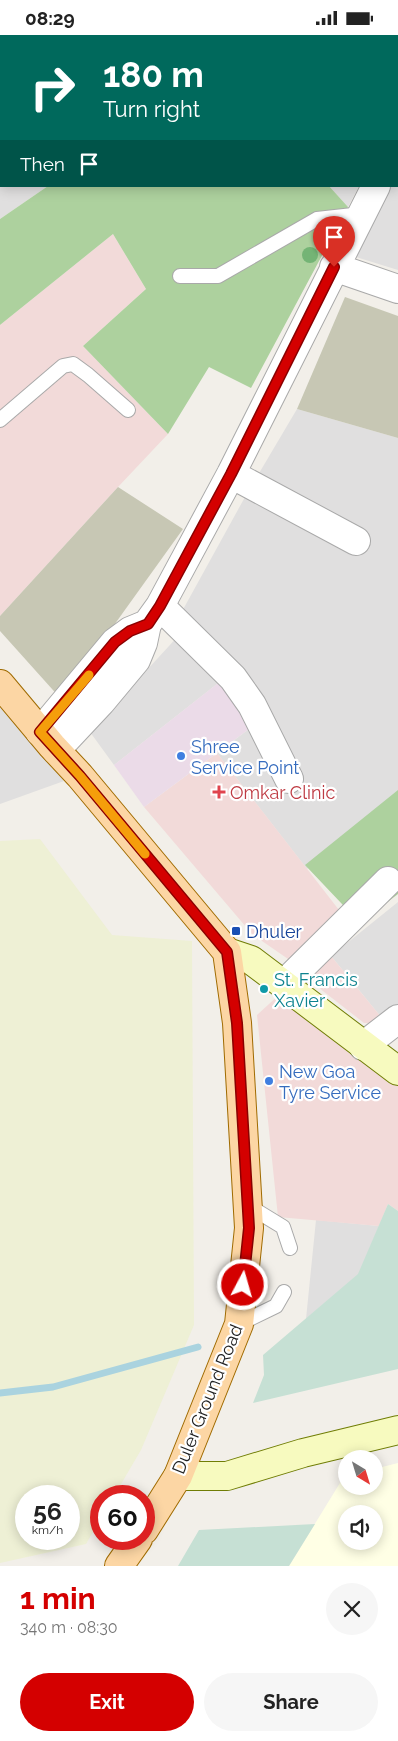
<!DOCTYPE html>
<meta charset="utf-8">
<style>
body{margin:0;font-family:Raleway,sans-serif;background:#f6f6f6;color:#222;height:100vh;display:flex;flex-direction:column;font-size:19px;white-space:nowrap}
*{box-sizing:border-box;margin:0}
p{font-size:16px;color:#767676}
.icon{flex:none;width:28px;height:28px;fill:none;stroke:currentColor;stroke-width:2;stroke-linecap:round;stroke-linejoin:round}
.map{position:relative;height:1531px;overflow:hidden}
.details{display:flex;flex-direction:column;background:#fff;flex:1}
.details>*{flex:none}
.hud{position:absolute;left:0px;top:0px;width:399px;height:152px;box-shadow:0 2px 12px #0003;background:#00695c;color:#fff;overflow:hidden}
.needle{width:32px;rotate:142deg}
.fabs{position:absolute;left:338px;top:1415px;display:grid;gap:10px}
.fabs a{display:grid;place-items:center;width:45px;height:45px;border-radius:50%;background:#fff;box-shadow:0 2px 12px #0003;font-size:25px}
.speed{position:absolute;left:15px;top:1450px;display:flex;gap:10px;font-size:25px;font-weight:700;text-align:center}
.speed>*{display:grid;place-content:center;width:65px;height:65px;border-radius:50%;background:#fff;box-shadow:0 2px 12px #0003;line-height:1}
.speed small{font-size:12px;font-weight:400}
.speed .limit{border:8px solid #d22;background:#fff;color:#111}
.pin{position:absolute;display:grid;place-items:center;width:42px;height:42px;color:#fff;margin:-51px -21px;border-radius:50% 50% 50% 0;rotate:-45deg;box-shadow:0 0 5px #0007}
.pin .icon{rotate:45deg}
.me{position:absolute;width:55px;margin:-28px;rotate:6deg;stroke-linejoin:round;filter:drop-shadow(0 0 4px #0008)}
.turn{display:flex;align-items:center;gap:18px;height:105px;padding:0 20px;font-size:22px}
.turn .icon{width:65px;height:65px;stroke-width:2.5}
.turn b{display:block;font-size:35px;line-height:42px}
.then{display:flex;align-items:center;height:48px;padding:0 20px;background:#0003;gap:10px;font-size:19px}
.round{display:grid;place-items:center;flex:none;width:52px;height:52px;border-radius:26px;background:#f6f6f6}
.head{display:flex;align-items:center;justify-content:space-between;height:85px;padding:0 20px}
h1{font-size:30px;font-weight:700;line-height:38px;color:#d40000}
.action{display:flex;gap:10px;margin-top:auto;padding:10px 20px}
.action a{flex:1;height:58px;border-radius:30px;background:#d40000;color:#fff;font-size:20px;font-weight:700;line-height:58px;text-align:center}
.action a+a{background:#f6f6f6;color:#222}
.status{display:flex;justify-content:space-between;align-items:center;height:35px;padding:0 25px;background:#fff;direction:ltr}
.status svg{height:14px;fill:currentColor}
.map>svg:first-child{display:block}
.residential{fill:#e0dfdf}
.commercial{fill:#f2dad9}
.industrial{fill:#ebdbe8}
.education{fill:#ffffe5;fill-rule:evenodd}
.construction{fill:#c7c7b4}
.farmland{fill:#eef0d5;fill-rule:evenodd}
.forest{fill:#add19e}
.wetland{fill:#c6e0d4}
.lines{fill:none;stroke-linecap:round;stroke-linejoin:round}
.stream{stroke:#aad3df;stroke-width:7}
.lane-casing{stroke:#a9a9a9;stroke-width:16}
.street-casing{stroke:#a9a9a9;stroke-width:30}
.secondary-casing{stroke:#707d05;stroke-width:30}
.primary-casing{stroke:#a06b00;stroke-width:30}
.lane{stroke:#fff;stroke-width:14}
.street{stroke:#fff;stroke-width:28}
.secondary{stroke:#f7fabf;stroke-width:28}
.primary{stroke:#fcd6a4;stroke-width:28}
.tree{fill:#74b475}
.route-casing{stroke:#8a0000;stroke-width:12}
.route{stroke:#d40000;stroke-width:9}
.slow{stroke:#f59e0b;stroke-width:9}
.shop-dot{fill:#3f7fe0;stroke:#fff;stroke-width:2}
.health-dot{fill:#e0444e;stroke:#fff;stroke-width:2}
.transit-dot{fill:#1a4fb4;stroke:#fff;stroke-width:2}
.culture-dot{fill:#0f9aa8;stroke:#fff;stroke-width:2}
.labels{text-anchor:middle;dominant-baseline:central;stroke-width:4.5;stroke-linejoin:round;paint-order:stroke}
.shop-label{font-size:18px;fill:#366cbe;stroke:#fff;text-anchor:start}
.health-label{font-size:18px;fill:#be3a42;stroke:#fff;text-anchor:start}
.transit-label{font-size:18px;fill:#164399;stroke:#fff;text-anchor:start}
.culture-label{font-size:18px;fill:#0d838f;stroke:#fff;text-anchor:start}
.street-label{font-size:18px;fill:#222;stroke:#fff}
</style>
<div class="status"><b>08:29</b><svg viewBox="0 0 49 12"><path d="M0 12V9h3v3zM5 12V6h3v6zM10 12V3h3v9zM15 12V0h3v12zM26 1h20v11H26zM47 4h2v5h-2z"/></svg></div>
<div class="map">
<svg width="398" height="1531" viewBox="0 0 398 1531">
<rect width="100%" height="100%" fill="#f2efe9"/>
<path class="residential" d="M 165,0 L 393,0 L 394,1 L 163,1 Z
M 0,108 L 1,108 L 1,151 L 48,151 L 0,184 Z
M 398,137 L 398,235 L 356,222 L 391,151 L 398,151 Z
M 329,151 L 359,151 L 348,172 Z
M 297,374 L 398,403 L 398,760 L 307,834 L 217,718 L 253,691 L 180,580 L 245,462 Z
M 180,599 L 222,645 L 114,730 L 90,697 Z
M 0,669 L 64,746 L 0,769 Z
M 398,867 L 398,997 L 386,988 L 331,921 Z
M 316,1185 L 379,1191 L 359,1239 L 306,1284 Z"/>
<path class="commercial" d="M 113,199 L 146,254 L 83,311 L 168,399 L 118,452 L 0,581 L 0,290 Z
M 217,718 L 339,875 L 291,926 L 252,899 L 144,772 Z
M 331,921 L 386,988 L 364,988 L 305,942 Z
M 281,958 L 398,1044 L 398,1176 L 388,1169 L 379,1191 L 278,1182 L 257,980 Z"/>
<path class="industrial" d="M 222,645 L 253,691 L 144,772 L 114,730 Z"/>
<path class="education" d="M 398,1428 L 398,1531 L 289,1531 L 343,1443 L 346,1442 L 346,1451 L 374,1451 L 374,1434 ZM 346,1479 L 374,1479 L 374,1506 L 346,1506 Z"/>
<path class="construction" d="M 345,262 L 398,281 L 398,403 L 297,374 Z
M 118,452 L 183,494 L 61,664 L 0,596 L 0,581 Z"/>
<path class="farmland" d="M 40,804 L 112,900 L 192,906 L 194,1290 L 141,1415 L 114,1461 L 101,1461 L 101,1483 L 86,1509 L 0,1528 L 0,806 ZM 26,1461 L 69,1461 L 69,1504 L 26,1504 Z"/>
<path class="forest" d="M 48,151 L 329,151 L 348,172 L 251,353 L 209,332 L 168,399 L 83,311 L 146,254 L 113,199 L 0,290 L 0,184 Z
M 398,755 L 398,859 L 360,888 L 305,830 Z"/>
<path class="wetland" d="M 388,1169 L 398,1176 L 398,1334 L 253,1368 L 264,1340 L 263,1320 L 358,1239 Z
M 315,1489 L 289,1531 L 178,1531 L 199,1495 Z"/>
<g class="lines">
<path class="stream" d="M 0,1358 L 53,1352 L 198,1312"/>
<g class="lane-casing">
<path id="lane" d="M 180,241 L 218,241 L 317,184 L 362,179
M 0,385 L 63,331 L 73,329 L 88,340 L 128,375
M 247,1170 L 283,1192 L 290,1213
M 239,1289 L 276,1271 L 284,1257"/>
</g>
<g class="street-casing">
<path id="street" d="M 17,0 L 17,1
M 130,1 L 132,0
M 0,81 L 1,80
M 398,110 L 398,109
M 334,232 L 398,254
M 231,439 L 356,506
M 160,571 L 233,643 L 252,670 L 289,744
M 40,697 L 115,607 L 130,596 L 147,589
M 56,715 L 101,667 L 136,625 L 143,608 L 147,589 L 160,571 L 231,439 L 376,151
M 284,949 L 388,846
M 363,1011 L 398,984"/>
</g>
<g class="secondary-casing">
<path id="secondary" d="M 227,917 L 251,925 L 398,1036
M 178,1441 L 227,1441 L 303,1418 L 398,1395"/>
</g>
<g class="primary-casing">
<path id="primary" d="M 0,649 L 52,711 L 80,741 L 227,917 L 237,988 L 249,1193 L 239,1289 L 178,1441 L 144,1495
M 119,1531 L 138,1504"/>
</g>
<use href="#lane" class="lane"/>
<use href="#street" class="street"/>
<use href="#secondary" class="secondary"/>
<use href="#primary" class="primary"/>
</g>
<circle class="tree" cx="310" cy="220" r="8"/>
<g class="lines">
<g class="route-casing">
<path id="route" d="M 243,1250 L 249,1193 L 237,988 L 227,917 L 80,741 L 40,697 L 115,607 L 130,596 L 148,589 L 160,571 L 231,439 L 334,232"/>
</g>
<use href="#route" class="route"/>
<path class="slow" d="M 89,640 L 40,697 L 80,741 L 145,819"/>
</g>
<g class="shop-dot">
<circle cx="181" cy="721" r="5"/>
<circle cx="269" cy="1046" r="5"/>
</g>
<path class="health-dot" d="M216.5 749.5h5v5h5v5h-5v5h-5v-5h-5v-5h5z"/>
<rect class="transit-dot" x="231" y="891" width="10" height="10" rx="2.5"/>
<circle class="culture-dot" cx="264" cy="954" r="5"/>
<g class="labels">
<g class="shop-label">
<text x="191" y="711">Shree<tspan x="191" dy="21">Service Point</tspan></text>
<text x="279" y="1036">New Goa<tspan x="279" dy="21">Tyre Service</tspan></text>
</g>
<g class="health-label">
<text x="230" y="757">Omkar Clinic</text>
</g>
<g class="transit-label">
<text x="246" y="896">Dhuler</text>
</g>
<g class="culture-label">
<text x="274" y="944">St. Francis<tspan x="274" dy="21">Xavier</tspan></text>
</g>
<g class="street-label">
<text transform="translate(207 1364) rotate(-68)">Duler Ground Road</text>
</g>
</g>
</svg>
<div class="fabs">
<a><svg class="needle" viewBox="-14 -14 28 28"><path d="M0-13l5 13h-10z" fill="#e53935"/><path d="M0 13l5-13h-10z" fill="#767676"/></svg></a>
<a><svg class="icon" aria-label="sound" viewBox="0 0 24 24"><path d="M4 9h4l5-4v14l-5-4H4zM17 9q2 3 0 6"/></svg></a>
</div>
<div class="speed"><div>56<small>km/h</small></div><div class="limit">60</div></div>
<div class="pin" style="left:334px;top:232px;background:#d93025"><svg class="icon" aria-label="arrive" viewBox="0 0 24 24"><path d="M6 21V4h12l-3 4 3 4H6"/></svg></div>
<svg class="me" style="left:243px;top:1250px" viewBox="-20 -20 40 40"><circle r="17" fill="#d40000" stroke="#fff" stroke-width="3"/><path d="M0-11L8 9 0 5-8 9z" fill="#fff"/></svg>
<div class="hud">
<div class="turn"><svg class="icon" aria-label="right" viewBox="0 0 24 24"><path d="M7 20v-9h11M14 6l5 5-5 5"/></svg><div><b>180 m</b>Turn right</div></div>
<div class="then">Then<svg class="icon" aria-label="arrive" viewBox="0 0 24 24"><path d="M6 21V4h12l-3 4 3 4H6"/></svg></div>
</div>
</div>
<section class="details">
<div class="head"><div><h1>1 min</h1><p>340 m · 08:30</p></div><a class="round"><svg class="icon" aria-label="close" viewBox="0 0 24 24"><path d="M6 6l12 12M18 6L6 18"/></svg></a></div>
<div class="action"><a>Exit</a><a>Share</a></div>
</section>
